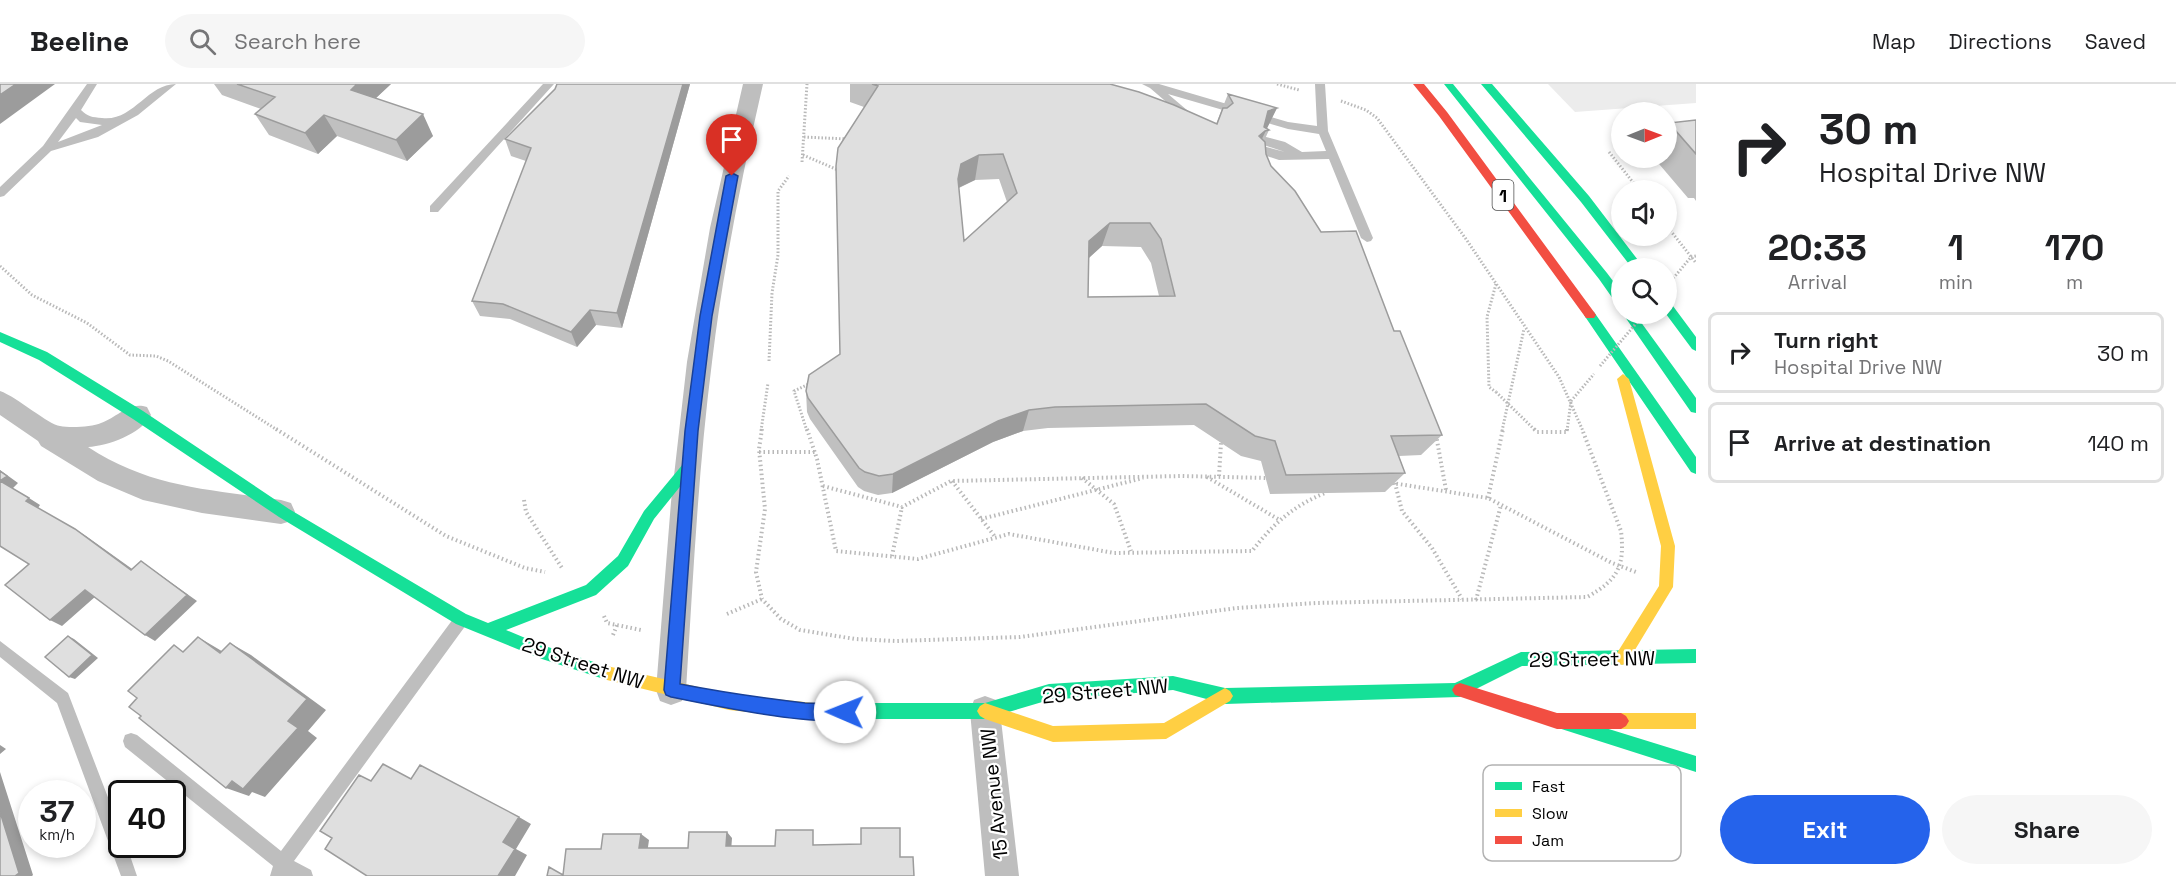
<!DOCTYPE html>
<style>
body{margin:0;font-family:"Space Grotesk",sans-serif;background:#f6f6f6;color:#202124;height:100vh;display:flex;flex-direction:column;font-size:22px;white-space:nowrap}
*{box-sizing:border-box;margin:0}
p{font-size:20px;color:#757577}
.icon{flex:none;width:33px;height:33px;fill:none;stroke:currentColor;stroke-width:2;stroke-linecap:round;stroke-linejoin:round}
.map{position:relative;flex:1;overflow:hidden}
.panel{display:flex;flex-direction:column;background:#fff;width:480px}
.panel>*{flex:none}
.hud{background:#fff;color:#202124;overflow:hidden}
.needle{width:39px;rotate:89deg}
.buttons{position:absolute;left:1611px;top:18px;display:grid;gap:12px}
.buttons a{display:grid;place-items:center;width:66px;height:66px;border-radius:50%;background:#fff;box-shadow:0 3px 9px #0003;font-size:30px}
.speed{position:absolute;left:18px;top:696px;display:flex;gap:12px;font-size:30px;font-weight:700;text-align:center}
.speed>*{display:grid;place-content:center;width:78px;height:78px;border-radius:50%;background:#fff;box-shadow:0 3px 9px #0003;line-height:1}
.speed small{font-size:15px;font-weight:400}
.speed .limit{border:3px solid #111;border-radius:9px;background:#fff;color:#111}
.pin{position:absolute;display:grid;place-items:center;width:51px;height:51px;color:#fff;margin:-62px -26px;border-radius:50% 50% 50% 0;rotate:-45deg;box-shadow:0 0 6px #0007}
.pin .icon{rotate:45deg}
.me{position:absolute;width:66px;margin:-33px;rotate:271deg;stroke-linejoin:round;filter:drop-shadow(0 0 4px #0008)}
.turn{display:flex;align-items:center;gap:21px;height:126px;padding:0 24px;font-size:27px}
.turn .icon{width:78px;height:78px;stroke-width:2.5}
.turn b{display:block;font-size:42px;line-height:51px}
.eta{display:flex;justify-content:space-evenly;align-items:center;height:102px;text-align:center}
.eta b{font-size:36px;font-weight:700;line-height:42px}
.primary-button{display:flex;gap:12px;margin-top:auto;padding:12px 24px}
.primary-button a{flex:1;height:69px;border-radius:36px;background:#2563eb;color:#fff;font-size:24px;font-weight:700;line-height:69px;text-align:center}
.primary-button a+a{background:#f6f6f6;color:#202124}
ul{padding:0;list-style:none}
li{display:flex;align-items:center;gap:18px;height:81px;margin:0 12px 9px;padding:0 12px;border:3px solid #e0e0e0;border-radius:9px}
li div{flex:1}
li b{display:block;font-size:22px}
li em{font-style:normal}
header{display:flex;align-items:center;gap:36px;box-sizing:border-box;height:84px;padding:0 30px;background:#fff;border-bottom:2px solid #e0e0e0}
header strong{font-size:28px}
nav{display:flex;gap:33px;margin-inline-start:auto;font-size:21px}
.search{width:420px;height:54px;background:#f6f6f6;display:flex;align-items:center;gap:15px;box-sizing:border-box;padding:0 21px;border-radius:33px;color:#757577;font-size:22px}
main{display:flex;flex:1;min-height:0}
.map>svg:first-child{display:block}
.green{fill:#ececec}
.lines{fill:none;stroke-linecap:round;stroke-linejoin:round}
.path-far1{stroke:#b9b9b9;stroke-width:3;stroke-dasharray:1.5 2;stroke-linecap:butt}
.path{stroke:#b9b9b9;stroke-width:4;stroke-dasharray:1.5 3;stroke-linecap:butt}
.lane{fill:#bebebe;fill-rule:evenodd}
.street{fill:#bebebe;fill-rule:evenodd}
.fast{fill:#16e098;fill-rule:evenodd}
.slow{fill:#ffcf43;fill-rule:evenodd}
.jam{fill:#f24e42;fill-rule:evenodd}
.path-bridge-far1{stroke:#b9b9b9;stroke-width:3;stroke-dasharray:1.5 2;stroke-linecap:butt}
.path-bridge{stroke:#b9b9b9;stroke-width:4;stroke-dasharray:1.5 3;stroke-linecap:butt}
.wall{fill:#c0c0c0;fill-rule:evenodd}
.shaded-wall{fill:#9c9c9c}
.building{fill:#dfdfdf;stroke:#9c9c9c;stroke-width:1.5;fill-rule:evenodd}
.route{fill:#2563eb;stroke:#184099;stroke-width:1.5}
.labels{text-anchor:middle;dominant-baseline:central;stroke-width:4.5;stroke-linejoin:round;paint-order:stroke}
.shield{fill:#fff;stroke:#4c4c4c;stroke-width:1.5}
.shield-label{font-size:18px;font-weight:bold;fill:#000}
.street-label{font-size:20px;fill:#000;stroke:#fff}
.key{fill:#fff;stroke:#b2b2b2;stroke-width:1.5}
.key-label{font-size:16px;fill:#000}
</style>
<header>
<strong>Beeline</strong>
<div class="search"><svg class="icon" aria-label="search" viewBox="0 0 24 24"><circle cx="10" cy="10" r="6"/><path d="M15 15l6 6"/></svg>Search here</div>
<nav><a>Map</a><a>Directions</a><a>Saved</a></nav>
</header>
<main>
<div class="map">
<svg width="1696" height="792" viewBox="0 0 1696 792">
<rect width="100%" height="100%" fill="#fff"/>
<path class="green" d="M 1548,0 L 1696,0 L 1696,19 L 1575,28 Z"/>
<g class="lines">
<path class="path-far1" d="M 1277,0 L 1299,6
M 1341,17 L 1366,26 L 1377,34 L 1466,155 L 1559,293 L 1583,347
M 804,53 L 847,55
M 1609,68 L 1639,106
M 803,71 L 838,86
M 802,78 L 807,0
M 1666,141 L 1696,179
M 0,182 L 32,211 L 87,239 L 130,271 L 156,272 L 168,277 L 279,347
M 1671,197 L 1691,173
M 1496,200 L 1487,233 L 1489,303 L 1496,308
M 769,277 L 772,209 L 778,171 L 778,107 L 789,92
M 1571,317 L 1594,290
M 761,347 L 768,299
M 807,347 L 794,307 L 811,299
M 1502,347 L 1524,245"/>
<path class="path" d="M 276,345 L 446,452 L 525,484 L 545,488
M 762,345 L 759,365 L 765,425 L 756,488 L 762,515 L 781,535 L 800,546 L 855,555 L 896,557 L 1020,553 L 1237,524 L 1316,519 L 1587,513 C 1618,496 1625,482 1621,447 L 1582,345
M 807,345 L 817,375 L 836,467 L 918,475 L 1009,450 L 1114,469 L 1252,467 C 1273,440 1293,422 1325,409
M 1436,351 L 1446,406
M 759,368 L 815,368
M 1219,392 L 1221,359
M 1207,393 L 1278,435
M 1082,394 L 1114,420 L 1131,467
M 952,397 L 996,454
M 1392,399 L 1488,414 L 1612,479 L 1636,488
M 1395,399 L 1402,427 L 1432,464 L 1462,515
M 823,402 L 902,423 L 951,397 L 1182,392 L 1266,394
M 1488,414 L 1503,345
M 524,416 L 526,428 L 562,484
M 981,435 L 1143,394
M 892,472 L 902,423
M 1476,516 L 1501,421
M 727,530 L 762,515
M 604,532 L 607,539 L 641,546
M 613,551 L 617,541"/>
<path class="lane" d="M 87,0 L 97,0 L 81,26 C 88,33 92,33 102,34 C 133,38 147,0 176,0 L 138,31 L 98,53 L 51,67 L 4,112 L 0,113 L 0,103 L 43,62 ZM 76,34 L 80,38 L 102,41 L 58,58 Z
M 543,0 L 554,0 L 438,128 L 430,128 L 430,122 Z
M 1142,0 L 1159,0 L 1288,38 L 1317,42 L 1315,0 L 1325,0 L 1328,47 L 1373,154 L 1371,157 L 1367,158 L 1361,154 L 1329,75 L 1279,76 L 1255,68 L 1254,65 L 1259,61 L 1285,68 L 1258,59 L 1258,53 L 1262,52 L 1285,58 L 1302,68 L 1326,67 L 1319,50 L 1288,45 L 1168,10 L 1194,32 L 1193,34 L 1185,34 L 1150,4 Z
M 461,529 L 466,531 L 468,536 L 466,541 L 294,777 L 311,786 L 313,792 L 270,792 L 273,782 L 125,663 L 123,657 L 125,651 L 131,649 L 137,651 L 281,767 L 456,531 Z
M 0,557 L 68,609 L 122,750 L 122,760 L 126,760 L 137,792 L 121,792 L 57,619 L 0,573 Z"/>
<path class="street" d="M 743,0 L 763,0 C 742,92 723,185 712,278 C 698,387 693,497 686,606 L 682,617 L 671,621 L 660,617 L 656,606 L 671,418 L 687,278 L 710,144 Z
M 0,307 C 17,313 49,341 60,342 C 70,344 92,343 101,339 C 118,333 129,317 147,323 L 151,331 C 141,350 108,362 88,363 C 151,404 208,405 281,416 L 291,419 L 295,428 L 291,437 L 281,440 L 202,429 L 143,416 L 98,397 L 41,362 L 38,357 L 0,331 Z
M 985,612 L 996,616 L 1000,627 L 1019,792 L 985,792 L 970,627 L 974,616 Z"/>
<path class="fast" d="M 1444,0 L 1453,0 L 1607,189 L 1622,209 L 1622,223 L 1618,222 L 1599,195 Z
M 1481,0 L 1492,0 L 1589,112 L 1644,184 L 1632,184 L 1581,118 Z
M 1666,217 L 1670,218 L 1696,253 L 1696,267 L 1692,265 L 1666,230 Z
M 1590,226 L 1594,228 L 1696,373 L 1696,390 L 1691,388 L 1586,234 L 1584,231 L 1586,228 Z
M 1623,230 L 1635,230 L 1696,314 L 1696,329 L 1691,328 Z
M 0,248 L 47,268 L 143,327 L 289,425 L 466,530 L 488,539 L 586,501 L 618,472 L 644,427 L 683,380 L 693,380 L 695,384 L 654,435 L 628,482 L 596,511 L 506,546 L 542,561 L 612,584 L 615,589 L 612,594 L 607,596 L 542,575 L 456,540 L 279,433 L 133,335 L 39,276 L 0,258 Z
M 1696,565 L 1696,579 L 1522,582 L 1460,613 L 1225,620 L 1173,606 L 1049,616 L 985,635 L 814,635 L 809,632 L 806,627 L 809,622 L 814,619 L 985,619 L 1049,600 L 1173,592 L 1225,604 L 1455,599 L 1521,568 Z
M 1557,629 L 1696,672 L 1696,688 L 1552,642 L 1549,637 L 1552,632 Z"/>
<path class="slow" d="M 1623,290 L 1629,295 L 1675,462 L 1673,503 L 1627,579 L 1622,581 L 1617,579 L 1614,574 L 1617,569 L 1659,502 L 1661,462 L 1617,295 Z
M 607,582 L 729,610 L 814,619 L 819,622 L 822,627 L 819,632 L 814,635 L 729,626 L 607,596 L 602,594 L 599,589 L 602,584 Z
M 1225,604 L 1230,607 L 1233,612 L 1230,617 L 1166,655 L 1053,658 L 985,635 L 980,632 L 977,627 L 980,622 L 985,619 L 1053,642 L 1164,639 Z
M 1621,629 L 1696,629 L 1696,645 L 1621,645 L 1616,642 L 1613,637 L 1616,632 Z"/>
<path class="jam" d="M 1413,0 L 1424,0 L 1447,28 L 1594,228 L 1596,231 L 1594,234 L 1586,234 L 1439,32 Z
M 1460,599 L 1557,629 L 1621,629 L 1626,632 L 1629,637 L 1626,642 L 1621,645 L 1557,645 L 1455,611 L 1452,606 L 1455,601 Z"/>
<path class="path-bridge-far1" d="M 1691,173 L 1696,172
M 1600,282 L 1644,230
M 1496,308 L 1536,347
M 1567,347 L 1571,317"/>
<path class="path-bridge" d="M 1534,345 L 1537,348 L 1567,348 L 1567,345"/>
</g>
<path class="wall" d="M 214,0 L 391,0 L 376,14 L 433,52 L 407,77 L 337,52 L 318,70 L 269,51 L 255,30 L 261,25 L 222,11 Z
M 557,0 L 690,0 L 622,244 L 596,241 L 577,263 L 510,235 L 480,232 L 472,217 L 526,77 L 511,72 L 505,55 L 555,5 Z
M 850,0 L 1110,0 L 1216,40 L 1228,10 L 1277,24 L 1266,45 L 1269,46 L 1264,57 L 1266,70 L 1271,82 L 1321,148 L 1394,247 L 1442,351 L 1421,371 L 1399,372 L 1405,389 L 1385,408 L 1270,410 L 1261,377 L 1241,372 L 1194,341 L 1048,344 L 1023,347 L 993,358 L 892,409 L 878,411 L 864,407 L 858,403 L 810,335 L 807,328 L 806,307 L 840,270 L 864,23 L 850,18 ZM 999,95 L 1007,118 L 964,157 L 959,104 L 975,96 ZM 1102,162 L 1141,163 L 1151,179 L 1159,212 L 1088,213 L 1089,174 Z
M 1696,36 L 1696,117 L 1694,114 L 1688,114 L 1654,74 L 1666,74 L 1666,42 L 1669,39 Z"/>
<path class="shaded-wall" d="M 16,0 L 55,0 L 0,40 L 0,11 Z
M 357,0 L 391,0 L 362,27 L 351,6 Z
M 683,0 L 690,0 L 622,244 L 617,229 Z
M 1277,24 L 1254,71 L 1268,27 Z
M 423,30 L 433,52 L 407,77 L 396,56 Z
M 324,31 L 337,52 L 318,70 L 305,49 Z
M 979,71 L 975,96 L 958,104 L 958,95 L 961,80 Z
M 1110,139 L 1102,162 L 1082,180 L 1089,157 Z
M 590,226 L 596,241 L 577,263 L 571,248 Z
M 1029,326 L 1023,347 L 993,358 L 892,409 L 893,390 L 998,337 Z
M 0,386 L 18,399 L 12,405 L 0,397 Z
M 29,414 L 40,421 L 38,424 L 26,417 Z
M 75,445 L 86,452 L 142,492 L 131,486 Z
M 141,477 L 197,517 L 155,557 L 145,551 Z
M 85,506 L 96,512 L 62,542 L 50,536 Z
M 68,552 L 74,555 L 98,574 L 75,595 L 69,593 Z
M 198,553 L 220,566 L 242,581 L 220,569 Z
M 230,559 L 251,571 L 326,626 L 308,647 L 317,654 L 265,713 L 252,708 L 249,712 L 226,704 L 288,637 Z
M 0,661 L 6,665 L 0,670 Z
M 0,688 L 33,791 L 32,792 L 15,792 L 0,728 Z
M 519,733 L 531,740 L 516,765 L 527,771 L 515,792 L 498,792 L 503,758 Z
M 727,748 L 732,754 L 731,768 L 726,762 Z
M 641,750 L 649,756 L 647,770 L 639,764 Z"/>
<path class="building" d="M 0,0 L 16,0 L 0,11 Z
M 237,0 L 357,0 L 351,6 L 423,30 L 396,56 L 324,31 L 305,49 L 255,30 L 275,13 Z
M 557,0 L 683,0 L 617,229 L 590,226 L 571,248 L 503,220 L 472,217 L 531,64 L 505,55 L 555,5 Z
M 872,0 L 1110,0 L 1139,8 L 1174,21 L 1217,40 L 1223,24 L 1227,24 L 1233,19 L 1228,10 L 1277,24 L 1268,27 L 1264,43 L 1269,46 L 1265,47 L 1259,52 L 1265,58 L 1266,70 L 1271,82 L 1295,107 L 1321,148 L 1356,147 L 1394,247 L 1400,247 L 1442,351 L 1391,352 L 1405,389 L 1286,391 L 1275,357 L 1255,352 L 1206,320 L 1055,323 L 1029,326 L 998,337 L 893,390 L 879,392 L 865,388 L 859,384 L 808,314 L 806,307 L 809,291 L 840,270 L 836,82 L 838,64 L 878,2 ZM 1003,70 L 1017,109 L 964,157 L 958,95 L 961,80 L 979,71 ZM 1110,139 L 1150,139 L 1161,155 L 1175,212 L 1088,213 L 1089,157 Z
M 1696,36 L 1696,70 L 1669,39 Z
M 0,387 L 7,392 L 0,397 L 29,414 L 26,417 L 75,445 L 131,486 L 141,477 L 187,511 L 145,551 L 85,506 L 50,536 L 5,501 L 29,480 L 0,462 Z
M 68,552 L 92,571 L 69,593 L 45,573 Z
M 198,553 L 220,569 L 230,559 L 307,615 L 288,637 L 298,644 L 243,705 L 232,697 L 226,704 L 139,634 L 141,632 L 129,623 L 137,614 L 128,607 L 174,561 L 183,568 Z
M 383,680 L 411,695 L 420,681 L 519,733 L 503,758 L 515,765 L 498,792 L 367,792 L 325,765 L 332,754 L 320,747 L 359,691 L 371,697 Z
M 0,728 L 19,789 L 15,792 L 0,792 Z
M 861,744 L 900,744 L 900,773 L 913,773 L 914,792 L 547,792 L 549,783 L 563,791 L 566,765 L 601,765 L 603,750 L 641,750 L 639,764 L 688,764 L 689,748 L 727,748 L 726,762 L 775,762 L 776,746 L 813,746 L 813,761 L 861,760 Z"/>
<path class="route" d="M 732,89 L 738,92 L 712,232 L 698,347 L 680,600 C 721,608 762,614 805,619 C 819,620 838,617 851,623 L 853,628 L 851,634 C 823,645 705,620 671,613 L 666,611 L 664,606 L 685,347 L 700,232 L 726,92 Z"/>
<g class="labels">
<rect class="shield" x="1492.5" y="96" width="21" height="30" rx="4.5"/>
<g class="shield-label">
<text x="1503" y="111">1</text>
</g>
<g class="street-label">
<text transform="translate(1592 575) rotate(-1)">29 Street NW</text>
<text transform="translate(583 579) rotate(18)">29 Street NW</text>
<text transform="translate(1105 607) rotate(-5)">29 Street NW</text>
<text transform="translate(994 710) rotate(-96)">15 Avenue NW</text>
</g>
</g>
<rect x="1483" y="681" width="198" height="96" rx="9" class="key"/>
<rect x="1495" y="698" width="27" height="8" fill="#16e098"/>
<rect x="1495" y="725" width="27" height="8" fill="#ffcf43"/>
<rect x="1495" y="752" width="27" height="8" fill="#f24e42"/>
<g class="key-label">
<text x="1532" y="708">Fast</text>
<text x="1532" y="735">Slow</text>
<text x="1532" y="762">Jam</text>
</g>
</svg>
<div class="buttons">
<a><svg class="needle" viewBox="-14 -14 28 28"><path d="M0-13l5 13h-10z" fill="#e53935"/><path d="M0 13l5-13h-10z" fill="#757577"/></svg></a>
<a><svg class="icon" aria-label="sound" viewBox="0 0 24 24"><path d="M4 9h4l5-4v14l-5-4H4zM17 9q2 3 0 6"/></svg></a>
<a><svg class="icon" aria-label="search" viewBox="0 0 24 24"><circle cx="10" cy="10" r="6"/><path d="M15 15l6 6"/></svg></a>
</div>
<div class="speed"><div>37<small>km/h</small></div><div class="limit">40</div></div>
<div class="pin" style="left:732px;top:92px;background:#d93025"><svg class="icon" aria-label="arrive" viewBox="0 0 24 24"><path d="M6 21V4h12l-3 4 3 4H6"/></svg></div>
<svg class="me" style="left:845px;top:628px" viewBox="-20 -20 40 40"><circle r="19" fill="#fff"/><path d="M0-13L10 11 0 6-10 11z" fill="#2563eb"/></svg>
</div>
<section class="panel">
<div class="hud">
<div class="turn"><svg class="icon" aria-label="right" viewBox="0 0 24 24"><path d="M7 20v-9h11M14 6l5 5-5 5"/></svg><div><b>30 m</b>Hospital Drive NW</div></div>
</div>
<div class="eta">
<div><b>20:33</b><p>Arrival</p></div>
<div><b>1</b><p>min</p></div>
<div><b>170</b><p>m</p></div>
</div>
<ul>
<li><svg class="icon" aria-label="right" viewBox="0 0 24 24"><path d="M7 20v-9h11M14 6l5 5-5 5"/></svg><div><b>Turn right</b><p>Hospital Drive NW</p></div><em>30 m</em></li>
<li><svg class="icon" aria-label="arrive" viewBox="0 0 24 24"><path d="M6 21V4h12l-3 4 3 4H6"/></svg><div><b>Arrive at destination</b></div><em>140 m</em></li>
</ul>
<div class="primary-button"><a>Exit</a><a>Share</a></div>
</section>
</main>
